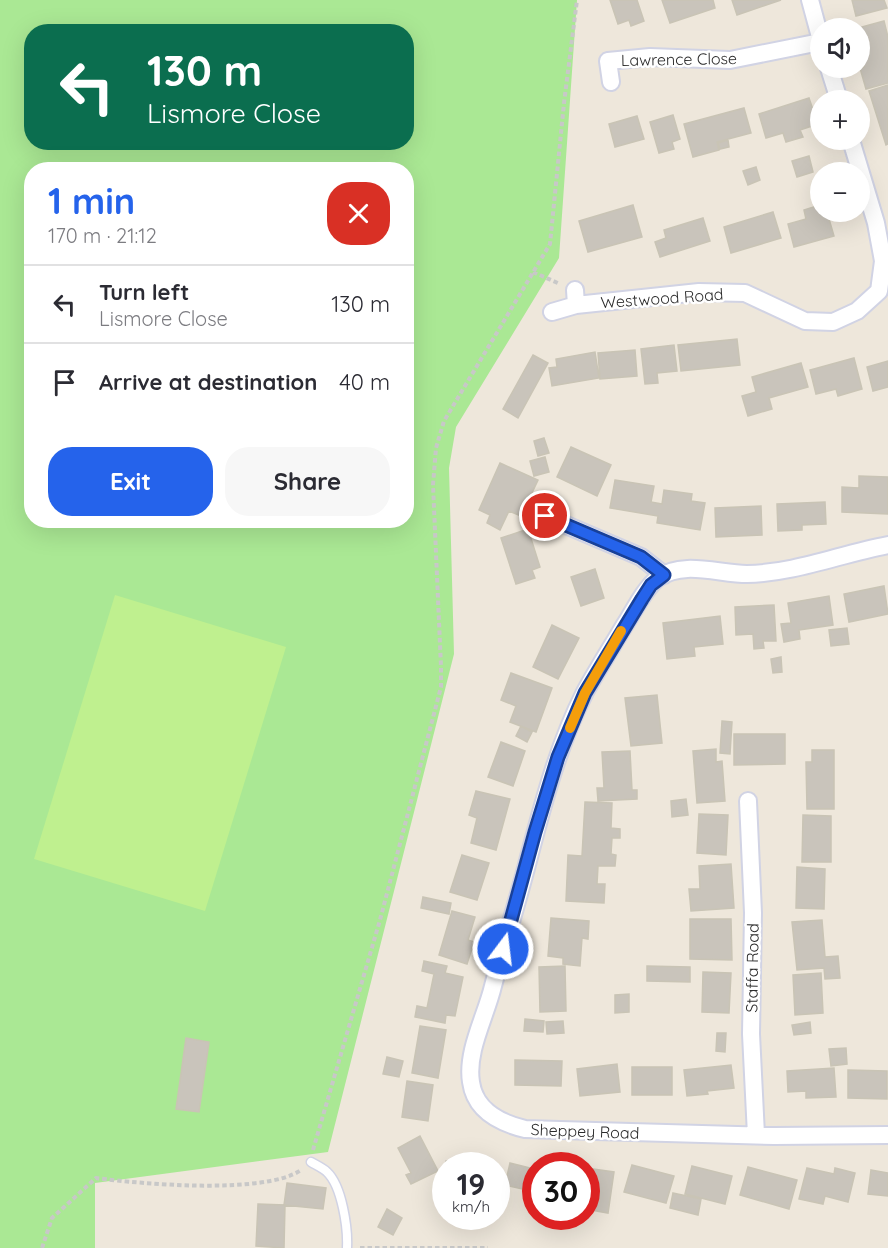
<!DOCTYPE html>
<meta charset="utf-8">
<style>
body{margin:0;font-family:Quicksand,sans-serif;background:#f7f7f7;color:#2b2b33;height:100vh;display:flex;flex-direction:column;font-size:22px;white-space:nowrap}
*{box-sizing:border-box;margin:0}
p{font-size:20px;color:#7c7c81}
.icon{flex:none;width:33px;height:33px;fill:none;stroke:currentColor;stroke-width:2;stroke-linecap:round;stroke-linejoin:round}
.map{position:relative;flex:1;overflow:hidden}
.details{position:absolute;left:24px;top:162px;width:390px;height:366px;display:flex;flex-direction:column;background:#fff;border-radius:24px;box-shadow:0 6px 24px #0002}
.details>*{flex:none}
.guide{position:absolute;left:24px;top:24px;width:390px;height:126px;border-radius:24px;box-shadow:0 6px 24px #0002;background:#0b6e4f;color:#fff;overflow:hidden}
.fabs{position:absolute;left:810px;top:18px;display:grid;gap:12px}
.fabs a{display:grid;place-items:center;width:60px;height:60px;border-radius:50%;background:#fff;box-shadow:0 6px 24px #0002;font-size:30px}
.speed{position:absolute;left:432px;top:1152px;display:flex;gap:12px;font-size:30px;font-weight:700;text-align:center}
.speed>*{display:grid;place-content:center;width:78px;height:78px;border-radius:50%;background:#fff;box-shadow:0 6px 24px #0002;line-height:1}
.speed small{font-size:15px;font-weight:400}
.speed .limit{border:9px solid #d22;background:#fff;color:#111}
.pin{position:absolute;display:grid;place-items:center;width:51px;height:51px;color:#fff;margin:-26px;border:3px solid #fff;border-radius:50%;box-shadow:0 2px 6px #0007}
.me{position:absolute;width:66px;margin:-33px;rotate:15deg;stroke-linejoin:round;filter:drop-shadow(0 0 4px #0008)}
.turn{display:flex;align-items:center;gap:21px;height:126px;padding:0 24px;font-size:27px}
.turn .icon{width:78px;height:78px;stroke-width:2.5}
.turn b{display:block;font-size:42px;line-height:51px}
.round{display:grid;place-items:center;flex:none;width:63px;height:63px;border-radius:24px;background:#f7f7f7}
.head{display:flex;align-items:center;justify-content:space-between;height:102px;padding:0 24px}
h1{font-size:36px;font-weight:700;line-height:45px;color:#2563eb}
.button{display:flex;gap:12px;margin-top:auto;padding:12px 24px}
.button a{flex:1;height:69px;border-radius:24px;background:#2563eb;color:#fff;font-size:24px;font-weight:700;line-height:69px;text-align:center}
.button a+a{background:#f7f7f7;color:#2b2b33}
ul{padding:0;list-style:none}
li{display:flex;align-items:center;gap:18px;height:78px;padding:0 24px;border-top:2px solid #e1e1e2}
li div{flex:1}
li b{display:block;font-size:22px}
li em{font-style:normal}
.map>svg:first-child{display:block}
.green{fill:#aae894;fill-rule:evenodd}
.pitch{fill:#bff08f}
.building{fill:#c9c4bb;stroke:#c9c4b5;stroke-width:1.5}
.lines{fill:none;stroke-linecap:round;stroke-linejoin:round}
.service-casing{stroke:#d1d3e4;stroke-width:11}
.minor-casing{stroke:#d1d3e4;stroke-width:20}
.path{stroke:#c8c8c8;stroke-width:4;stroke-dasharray:4.5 3;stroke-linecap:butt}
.service{stroke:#fff;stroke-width:8}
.minor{stroke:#fff;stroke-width:16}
.route-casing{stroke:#184099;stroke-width:15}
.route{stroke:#2563eb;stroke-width:10}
.slow{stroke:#f59e0b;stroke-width:10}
.labels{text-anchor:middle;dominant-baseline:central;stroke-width:5;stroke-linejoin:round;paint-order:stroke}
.street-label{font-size:16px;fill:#2b2b2b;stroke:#fff}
</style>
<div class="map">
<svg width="888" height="1248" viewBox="0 0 888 1248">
<rect width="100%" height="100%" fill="#eee7db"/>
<path class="green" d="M 0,0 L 577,0 L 559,258 L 456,427 L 449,468 L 454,654 L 328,1152 L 95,1183 L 95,1248 L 0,1248 ZM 32,32 L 406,32 L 406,142 L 32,142 ZM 32,170 L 406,170 L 406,520 L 32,520 Z"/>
<path class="pitch" d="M 115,595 L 286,647 L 205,911 L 34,859 Z"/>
<path class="building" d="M 610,0 L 637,0 L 644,21 L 631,26 L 629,20 L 618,24 Z
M 662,0 L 713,0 L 715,8 L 670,23 Z
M 732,0 L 781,0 L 737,15 Z
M 852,0 L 884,0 L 887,8 L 856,16 Z
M 884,21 L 888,37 L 888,83 L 866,89 L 860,68 L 864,67 L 860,52 L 858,28 Z
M 888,85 L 888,144 L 886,145 L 869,91 Z
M 809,98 L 818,124 L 800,130 L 803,137 L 786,142 L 783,133 L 766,138 L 759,114 Z
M 744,108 L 751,133 L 717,142 L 719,150 L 693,157 L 684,124 Z
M 673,115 L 680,139 L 672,142 L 674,149 L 659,153 L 650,122 Z
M 637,116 L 644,139 L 615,147 L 609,124 Z
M 728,140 L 729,147 L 720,149 L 718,143 Z
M 809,156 L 813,172 L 797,177 L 792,161 Z
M 756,167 L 760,180 L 748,185 L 743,171 Z
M 633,205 L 642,237 L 588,252 L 579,221 Z
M 820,205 L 820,212 L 827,212 L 834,236 L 794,247 L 788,224 L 806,219 L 804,210 Z
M 773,212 L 781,238 L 731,253 L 724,227 Z
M 703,218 L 710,241 L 660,257 L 655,242 L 666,238 L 664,230 Z
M 737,339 L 740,365 L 681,371 L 678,345 Z
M 674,345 L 677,371 L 657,373 L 658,383 L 645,384 L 641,349 Z
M 635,350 L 637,376 L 600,379 L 598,353 Z
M 595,352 L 599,378 L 552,386 L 549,368 L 557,367 L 556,359 Z
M 533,355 L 548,363 L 518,418 L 503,409 Z
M 854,358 L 862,389 L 838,396 L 836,389 L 816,394 L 810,370 Z
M 888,361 L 888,387 L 873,391 L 867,367 Z
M 801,363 L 808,387 L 769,398 L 772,409 L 748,416 L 742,396 L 756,392 L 752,377 Z
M 544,438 L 549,453 L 538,456 L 534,441 Z
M 571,447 L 611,465 L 597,496 L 557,477 Z
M 545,457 L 549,472 L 534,476 L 530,461 Z
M 500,463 L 538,480 L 521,516 L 509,511 L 500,530 L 487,523 L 490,515 L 479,510 Z
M 859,476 L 888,477 L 888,514 L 842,512 L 842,487 L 859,488 Z
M 615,480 L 654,486 L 651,502 L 662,504 L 664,490 L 692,494 L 691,501 L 705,503 L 700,530 L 657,523 L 658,516 L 610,508 Z
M 825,502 L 826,524 L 802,525 L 802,530 L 778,531 L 777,504 Z
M 761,506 L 762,535 L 716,537 L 715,508 Z
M 528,529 L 540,567 L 532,570 L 535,578 L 516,584 L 501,538 Z
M 595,569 L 604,598 L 581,606 L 571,577 Z
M 884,586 L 888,614 L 849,622 L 844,594 Z
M 829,596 L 833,625 L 799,630 L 800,639 L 784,642 L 781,624 L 791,623 L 788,603 Z
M 774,605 L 776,641 L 763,641 L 764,648 L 754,649 L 753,634 L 736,635 L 735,607 Z
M 720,616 L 723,644 L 694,647 L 695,656 L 667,659 L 663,623 Z
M 552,625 L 579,638 L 558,679 L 533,667 Z
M 847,628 L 849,644 L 831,646 L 829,630 Z
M 781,657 L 782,672 L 773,673 L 771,659 Z
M 511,673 L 552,688 L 536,732 L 510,722 L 516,706 L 501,700 Z
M 657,695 L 662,743 L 631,746 L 625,698 Z
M 722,721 L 732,722 L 730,754 L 720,753 Z
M 521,726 L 532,732 L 527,742 L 516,736 Z
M 734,734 L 785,734 L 785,764 L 734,765 Z
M 501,742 L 525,751 L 513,786 L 488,777 Z
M 716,749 L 716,762 L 722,761 L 725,801 L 697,803 L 693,751 Z
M 812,750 L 834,750 L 834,809 L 807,809 L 806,762 L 812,762 Z
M 630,751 L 632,790 L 637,790 L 637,799 L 598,801 L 597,788 L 604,788 L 602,752 Z
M 476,791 L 510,799 L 496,850 L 471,843 L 477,818 L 469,815 Z
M 686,799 L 688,815 L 672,817 L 671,801 Z
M 585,802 L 612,803 L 611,828 L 620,829 L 620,838 L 612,838 L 611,854 L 616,855 L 615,866 L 598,866 L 597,884 L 605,884 L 604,903 L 566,901 L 568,855 L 582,856 Z
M 699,814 L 728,815 L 726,855 L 697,853 Z
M 803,815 L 831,816 L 831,862 L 802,862 Z
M 462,855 L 489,863 L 477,900 L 450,892 Z
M 731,864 L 734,908 L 691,911 L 689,889 L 700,889 L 699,866 Z
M 797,867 L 825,869 L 824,909 L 796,908 Z
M 423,897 L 451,903 L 449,914 L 421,908 Z
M 452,911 L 475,917 L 468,940 L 474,942 L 467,964 L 439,955 Z
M 551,918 L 589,921 L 588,939 L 582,938 L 580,966 L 563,964 L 563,958 L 548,956 Z
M 690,919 L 731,919 L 732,960 L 690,959 Z
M 822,920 L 825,957 L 838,956 L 840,978 L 825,979 L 824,968 L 797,970 L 792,922 Z
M 424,961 L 447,966 L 445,973 L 463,977 L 455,1016 L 446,1015 L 445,1023 L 415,1017 L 417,1006 L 427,1008 L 434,974 L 422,971 Z
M 565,966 L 566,1011 L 540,1012 L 539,967 Z
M 647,966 L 690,967 L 690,982 L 647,981 Z
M 703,972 L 731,973 L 729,1013 L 702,1012 Z
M 821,973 L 823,1013 L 795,1015 L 793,975 Z
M 629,994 L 629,1012 L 615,1013 L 615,995 Z
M 525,1019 L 544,1021 L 543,1032 L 524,1031 Z
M 563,1021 L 564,1033 L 547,1034 L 546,1022 Z
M 810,1022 L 811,1033 L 794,1035 L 792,1025 Z
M 420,1026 L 446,1030 L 438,1078 L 412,1073 Z
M 717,1033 L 726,1033 L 725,1052 L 716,1051 Z
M 186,1038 L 209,1042 L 199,1112 L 176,1109 Z
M 846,1048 L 847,1064 L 831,1066 L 829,1049 Z
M 387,1057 L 403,1061 L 399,1077 L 383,1074 Z
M 515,1060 L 562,1061 L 561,1086 L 515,1085 Z
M 617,1064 L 620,1092 L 580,1096 L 577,1069 Z
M 731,1065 L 734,1088 L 707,1091 L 708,1094 L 687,1096 L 684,1070 Z
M 632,1067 L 672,1067 L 672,1095 L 632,1095 Z
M 834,1068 L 836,1097 L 806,1098 L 806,1091 L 788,1092 L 787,1071 Z
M 848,1070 L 887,1071 L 887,1099 L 848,1098 Z
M 407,1081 L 433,1085 L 428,1121 L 402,1117 Z
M 420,1136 L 438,1171 L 411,1184 L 406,1175 L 411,1173 L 398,1148 Z
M 446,1161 L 480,1166 L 446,1166 L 446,1187 L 442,1186 Z
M 510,1163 L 534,1169 L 535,1163 L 545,1166 L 536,1166 L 536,1192 L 505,1185 Z
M 632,1165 L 674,1176 L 666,1203 L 624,1192 Z
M 692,1166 L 732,1176 L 725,1204 L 685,1194 Z
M 748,1167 L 797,1180 L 789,1209 L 740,1195 Z
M 586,1168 L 614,1172 L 608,1213 L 586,1209 Z
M 807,1168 L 834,1174 L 835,1168 L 855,1173 L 848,1202 L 825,1196 L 823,1204 L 799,1199 Z
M 871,1170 L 888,1173 L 888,1196 L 868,1194 Z
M 287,1183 L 326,1188 L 323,1209 L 284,1205 Z
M 673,1193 L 701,1199 L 698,1215 L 670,1208 Z
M 258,1204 L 285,1205 L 284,1248 L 256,1246 Z
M 387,1209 L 402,1218 L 393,1235 L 378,1227 Z"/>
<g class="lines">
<g class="service-casing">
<path id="service" d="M 311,1162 C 316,1165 323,1168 327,1172 C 342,1186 348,1228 347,1248"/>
</g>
<g class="minor-casing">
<path id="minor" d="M 810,0 L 820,37
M 829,68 L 839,100
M 611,82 L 608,61 L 650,57 L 730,60 L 820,42
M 575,290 L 576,305 L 699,292 L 745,293 L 805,321 L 833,322 L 857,311 L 879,291 L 883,261 L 876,223 L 851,140
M 552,312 L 576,305
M 545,516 L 641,557 L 664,575
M 888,545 C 840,554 796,573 747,574 C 719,574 683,560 658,578 C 644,589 634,611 624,626 C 611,648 597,670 585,692 C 556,749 541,812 525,872 C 515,910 503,948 493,986 C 486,1016 466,1051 471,1082 C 475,1111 500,1123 525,1129 L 774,1136 L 888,1135
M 748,801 L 753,913 L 751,1034 L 756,1135"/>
</g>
<path class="path" d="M 533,272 L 560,284
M 313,1150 L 380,920 L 441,687 L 441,667 L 433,485 L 436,448 L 444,421 L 550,244 L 564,103 L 577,0
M 42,1248 L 52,1218 L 96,1178 C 141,1184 265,1195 301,1170
M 360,1248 L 488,1248"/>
<use href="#service" class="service"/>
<use href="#minor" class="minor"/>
</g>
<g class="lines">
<g class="route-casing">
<path id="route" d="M 503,949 L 535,832 L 558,757 L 585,693 L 642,599 L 651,585 L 664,575 L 641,557 L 545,516"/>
</g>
<use href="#route" class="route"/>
<path class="slow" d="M 570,728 L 585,693 L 621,631"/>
</g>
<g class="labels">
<g class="street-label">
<text transform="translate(679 59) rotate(-1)">Lawrence Close</text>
<text transform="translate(662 298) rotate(-4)">Westwood Road</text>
<text transform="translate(752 968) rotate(-89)">Staffa Road</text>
<text transform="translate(585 1131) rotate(2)">Sheppey Road</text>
</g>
</g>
</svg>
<div class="fabs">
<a><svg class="icon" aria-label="sound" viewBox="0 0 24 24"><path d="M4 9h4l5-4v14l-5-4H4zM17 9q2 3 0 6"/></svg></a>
<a>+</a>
<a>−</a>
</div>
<div class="speed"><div>19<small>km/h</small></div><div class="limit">30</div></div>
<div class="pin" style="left:545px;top:516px;background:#d93025"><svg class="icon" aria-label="arrive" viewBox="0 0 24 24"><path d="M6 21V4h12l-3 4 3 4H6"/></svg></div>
<svg class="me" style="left:503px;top:949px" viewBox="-20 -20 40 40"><circle r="17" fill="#2563eb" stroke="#fff" stroke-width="3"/><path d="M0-11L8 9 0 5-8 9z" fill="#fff"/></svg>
<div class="guide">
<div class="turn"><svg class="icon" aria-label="left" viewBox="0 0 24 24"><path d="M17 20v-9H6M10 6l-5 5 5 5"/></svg><div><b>130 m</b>Lismore Close</div></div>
</div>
<section class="details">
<div class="head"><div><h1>1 min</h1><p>170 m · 21:12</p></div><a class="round" style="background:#d93025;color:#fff"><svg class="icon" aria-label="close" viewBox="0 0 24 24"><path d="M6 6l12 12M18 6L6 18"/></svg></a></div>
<ul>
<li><svg class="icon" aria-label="left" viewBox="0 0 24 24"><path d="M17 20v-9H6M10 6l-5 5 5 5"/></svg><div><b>Turn left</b><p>Lismore Close</p></div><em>130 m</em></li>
<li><svg class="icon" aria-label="arrive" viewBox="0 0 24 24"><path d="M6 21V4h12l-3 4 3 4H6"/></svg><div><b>Arrive at destination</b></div><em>40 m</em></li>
</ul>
<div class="button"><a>Exit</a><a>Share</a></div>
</section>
</div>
